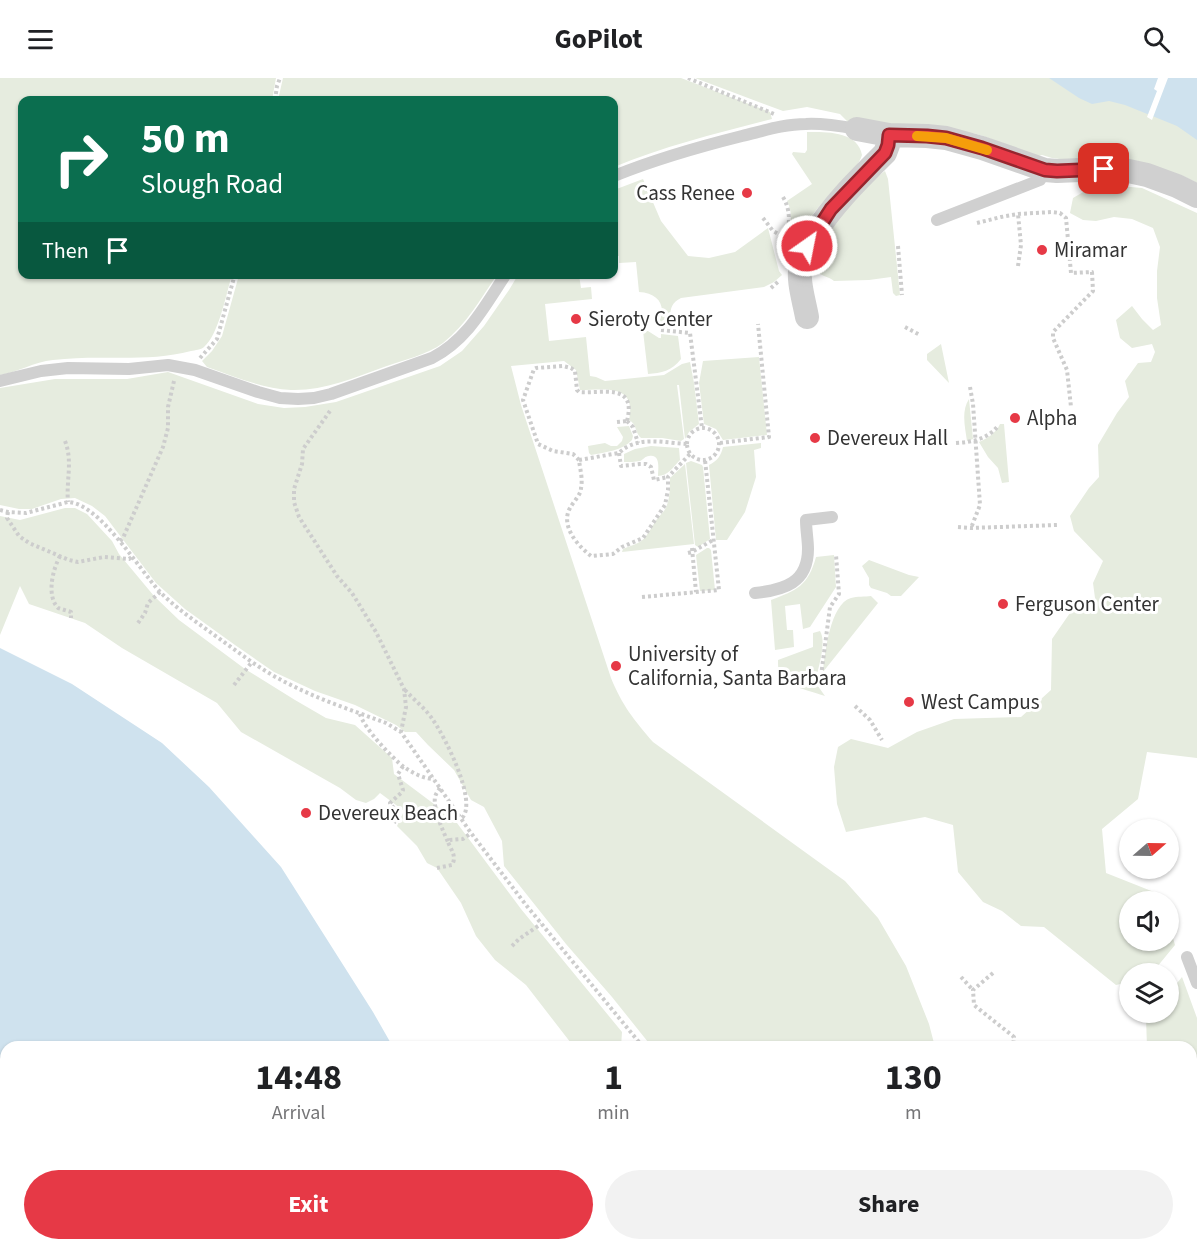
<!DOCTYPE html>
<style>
body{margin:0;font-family:"Source Sans 3",sans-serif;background:#f2f2f2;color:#202124;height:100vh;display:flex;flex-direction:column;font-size:22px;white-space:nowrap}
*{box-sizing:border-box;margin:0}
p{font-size:20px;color:#757577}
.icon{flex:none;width:33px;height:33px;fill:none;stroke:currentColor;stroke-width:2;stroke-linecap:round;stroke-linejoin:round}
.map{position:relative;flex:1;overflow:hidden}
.details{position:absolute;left:0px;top:963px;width:1197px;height:210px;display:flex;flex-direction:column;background:#fff;border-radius:18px 18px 0 0;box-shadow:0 2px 4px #0004}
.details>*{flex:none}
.top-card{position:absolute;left:18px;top:18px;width:600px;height:183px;border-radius:12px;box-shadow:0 2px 4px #0004;background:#0b6e4f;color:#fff;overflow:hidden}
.needle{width:39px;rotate:70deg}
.controls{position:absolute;left:1119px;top:741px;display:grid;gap:12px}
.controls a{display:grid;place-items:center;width:60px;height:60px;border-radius:50%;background:#fff;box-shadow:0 2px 4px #0004;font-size:30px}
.pin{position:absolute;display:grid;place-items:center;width:51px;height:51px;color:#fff;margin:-26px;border-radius:12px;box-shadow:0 3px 9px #0006}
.me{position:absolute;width:66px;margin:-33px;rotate:33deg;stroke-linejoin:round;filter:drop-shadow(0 0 4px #0008)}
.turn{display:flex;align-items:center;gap:21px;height:126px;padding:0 24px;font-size:27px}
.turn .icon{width:78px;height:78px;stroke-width:2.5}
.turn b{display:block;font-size:42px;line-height:51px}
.then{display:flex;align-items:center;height:57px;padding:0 24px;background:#0003;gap:12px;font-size:22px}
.eta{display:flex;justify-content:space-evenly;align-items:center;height:102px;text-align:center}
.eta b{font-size:36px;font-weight:700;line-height:42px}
.cta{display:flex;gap:12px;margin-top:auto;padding:12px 24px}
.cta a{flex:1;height:69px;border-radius:36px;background:#e63946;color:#fff;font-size:24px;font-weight:700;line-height:69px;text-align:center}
.cta a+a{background:#f2f2f2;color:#202124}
header{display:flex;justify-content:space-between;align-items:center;height:78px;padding:0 24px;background:#fff;font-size:27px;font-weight:700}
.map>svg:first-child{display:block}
.green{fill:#e6ecdf}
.water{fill:#cfe2ee}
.pier{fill:#fff}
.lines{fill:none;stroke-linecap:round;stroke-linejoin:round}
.path{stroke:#cdcdcd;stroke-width:4;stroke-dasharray:3 3;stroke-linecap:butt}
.lane{stroke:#d0d0d0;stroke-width:12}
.street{stroke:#d0d0d0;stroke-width:24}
.route-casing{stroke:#96252e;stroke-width:15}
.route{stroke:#e63946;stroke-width:10}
.slow{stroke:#f59e0b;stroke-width:10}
.poi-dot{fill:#e63946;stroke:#fff;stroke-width:2}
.labels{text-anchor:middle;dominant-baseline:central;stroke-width:6;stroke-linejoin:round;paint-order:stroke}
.poi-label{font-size:21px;fill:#333;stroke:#fff;text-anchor:start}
</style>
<header><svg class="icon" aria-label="menu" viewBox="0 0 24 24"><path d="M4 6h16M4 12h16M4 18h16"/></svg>GoPilot<svg class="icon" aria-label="search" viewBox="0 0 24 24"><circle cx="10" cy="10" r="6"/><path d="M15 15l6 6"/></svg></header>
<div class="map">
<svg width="1197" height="1173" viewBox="0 0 1197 1173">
<rect width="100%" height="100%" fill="#fff"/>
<path class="green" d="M 0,0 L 276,0 L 272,22 L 22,22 L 22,196 L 232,197 C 226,216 219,256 204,269 C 201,272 195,272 191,273 C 146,285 99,276 53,282 C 34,284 18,294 0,297 Z
M 283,0 L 681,0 L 770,34 L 772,41 C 718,55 665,68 614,89 L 614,22 L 278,22 Z
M 695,0 L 1197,0 L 1197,105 L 1181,97 L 1052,80 L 1042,77 L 1023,82 C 1008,68 982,53 961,55 L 852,48 L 840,36 L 807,29 L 783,33 Z
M 807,54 C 826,54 858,53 862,77 C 858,92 833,112 822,125 C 812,136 805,148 798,161 L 788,158 C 791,146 793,134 787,123 L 812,106 L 792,76 L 793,74 L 805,75 L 807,72 Z
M 885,93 L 888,101 L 900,217 L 896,218 L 893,215 L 891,199 L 869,202 L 834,203 C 828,198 820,198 815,192 C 815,158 855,122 877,99 Z
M 643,101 L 661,143 L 688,178 L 709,180 L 735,174 L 768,150 L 779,193 L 782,197 L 774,204 L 764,209 L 681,220 C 668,226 670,237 671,250 L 657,248 C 668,230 660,215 639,214 L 636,184 L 619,185 L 619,178 L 614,178 L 614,112 Z
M 1097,106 L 1142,110 L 1197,135 L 1197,680 L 1147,674 L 1138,721 L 1102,751 L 1106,795 L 1159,816 L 1161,823 L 1130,824 L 1130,862 L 1168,862 L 1169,846 L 1175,867 L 1152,895 L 1130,896 L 1129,904 L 1116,907 L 1044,849 L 1021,848 L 1002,833 L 983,824 L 958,794 L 953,747 L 925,739 L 846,754 L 837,726 L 834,689 L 838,669 L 851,661 L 888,670 L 917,654 L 954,641 L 1021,639 L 1051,612 L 1052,561 L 1070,535 L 1095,520 L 1093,505 L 1103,483 L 1074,453 L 1070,438 L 1089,410 L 1099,399 L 1098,367 L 1117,335 L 1129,319 L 1125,303 L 1138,285 L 1151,284 L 1155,274 L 1152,266 L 1132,270 L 1120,260 L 1116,242 L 1132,228 L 1142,241 L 1153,252 L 1161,247 L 1157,220 L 1157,193 L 1160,169 L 1153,150 L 1132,141 L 1114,139 L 1096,143 L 1083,142 L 1070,135 L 1073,120 Z
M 239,197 L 239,196 L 497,197 C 481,220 466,247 443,265 C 427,277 403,282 384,289 C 354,300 323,313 291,312 C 262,311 234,298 207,289 L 202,283 L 212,273 L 222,258 Z
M 518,197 L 579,197 L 581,210 L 591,209 L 592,221 L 545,226 L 549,263 L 586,259 L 590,298 L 596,299 L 605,303 L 664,297 L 682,286 L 690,284 L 694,305 L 699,346 L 689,354 L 685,361 L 679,307 L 677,307 L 684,361 L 681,363 L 662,360 L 641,360 C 635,355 637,346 629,342 C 637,305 604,312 580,312 L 576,292 L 564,283 L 511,288 L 521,327 L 611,600 C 622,627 634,642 653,664 L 845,803 L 878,840 L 906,888 L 929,946 L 935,969 L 652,969 L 612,919 L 566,866 L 504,788 L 502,763 L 484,729 L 471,722 L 454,692 L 428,667 L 416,654 L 405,654 L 396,647 L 355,627 L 315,613 L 274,594 L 235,567 L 185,531 L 156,505 L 105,438 L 92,428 L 75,420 L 61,421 L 32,431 L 19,431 L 0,427 L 0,310 L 55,301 L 127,301 L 168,294 L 258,326 L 284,330 L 305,329 L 336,324 L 440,288 L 462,273 L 484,248 L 509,212 Z
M 643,253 L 648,253 L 659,260 L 661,260 L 661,256 L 678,258 L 681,281 C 672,293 661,295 648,296 Z
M 941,266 L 949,305 L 927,282 L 927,276 Z
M 759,279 L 767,357 L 723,362 L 716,351 L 704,346 L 699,305 L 703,283 Z
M 969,321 L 973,361 L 967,363 C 965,349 961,333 969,321 Z
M 1000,346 L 1004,346 L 1009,404 L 1002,405 L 998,390 L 988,379 L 979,364 C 988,360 996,355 1000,346 Z
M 629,348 L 633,358 L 632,362 C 622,373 606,374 591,377 L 589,375 L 588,368 L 605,365 L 611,368 L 617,368 L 622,363 L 623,359 L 617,349 Z
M 761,365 L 761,370 L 754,372 L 756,399 L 745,434 L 727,462 L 716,462 L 709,387 C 717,383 721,378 723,369 Z
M 651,368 L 679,370 L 680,382 C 673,389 668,398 658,398 C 658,391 661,376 649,378 C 645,378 643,382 640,383 C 635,384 629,384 624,384 L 624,376 L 635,371 Z
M 691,383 L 702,387 L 703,389 L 710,461 L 698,469 L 695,467 L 686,385 Z
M 685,386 L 694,466 L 622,474 L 623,471 C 644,463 643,464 655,444 C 657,440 661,437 664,433 C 670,424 670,411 670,400 Z
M 65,430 L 75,430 L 87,436 L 112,463 L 119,476 L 154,518 L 179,542 L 245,591 L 295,622 L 326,640 L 355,647 L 392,680 L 394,696 L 454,741 L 521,831 L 622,954 L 621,969 L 574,969 L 526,907 L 495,882 L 476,858 L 461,825 L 437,790 L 427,785 L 417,768 L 397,748 L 404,733 L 380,715 L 374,721 L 366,725 L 356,722 L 340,710 L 241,654 L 217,625 L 122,570 L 85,545 L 29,526 L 20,508 L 0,557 L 0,438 L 20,442 Z
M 707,470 L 709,470 L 711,472 L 715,512 L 700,513 L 696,477 Z
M 834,477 L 836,509 L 810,549 L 803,551 L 800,526 L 785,528 L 787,552 L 793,552 L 794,569 L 775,572 L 771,522 C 797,512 808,508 816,479 Z
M 869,482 L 909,497 L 919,499 L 901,518 L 891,518 L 887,515 L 871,510 L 869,507 L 869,500 L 862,488 Z
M 871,518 L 878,525 L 823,594 C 825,575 830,526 851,520 C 857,518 865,519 871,518 Z
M 820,553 C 827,564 818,591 815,604 L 825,618 C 814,614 785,608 780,597 C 778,593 778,586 778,582 L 813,569 L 813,555 Z
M 1182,899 L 1197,940 L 1197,1097 L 1191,1093 L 1191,969 L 1147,969 L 1146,940 L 1151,935 L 1168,934 L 1169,915 Z
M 1197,1118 L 1197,1173 L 1171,1173 L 1169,1167 L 1191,1167 L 1191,1121 Z
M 777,1167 L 1017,1167 L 1022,1173 L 780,1173 Z"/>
<path class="water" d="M 1049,0 L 1197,0 L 1197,62 L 1177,48 L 1125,27 L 1109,23 L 1092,26 L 1079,20 Z
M 0,570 L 72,606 L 162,665 L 209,709 L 281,789 L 373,934 L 393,969 L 6,969 L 6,1167 L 508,1167 L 512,1173 L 0,1173 Z"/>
<path class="pier" d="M 1158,0 L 1168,0 L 1152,42 L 1147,39 L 1157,13 L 1154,11 Z"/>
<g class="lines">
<path class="path" d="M 688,0 L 774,36
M 275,22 L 277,8 L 280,0
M 783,119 C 790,131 790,143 787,156
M 763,140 L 773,153 L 787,161
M 977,145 L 1001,139 L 1018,136 L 1052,134 L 1060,135 L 1066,140 L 1071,195 L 1092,194 L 1093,213 L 1053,254 L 1053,260 L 1067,292 L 1071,329
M 898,168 L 902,217
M 1018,188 L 1021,167 L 1018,136
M 771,210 L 779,203
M 905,249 L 920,257
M 661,252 L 690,255 L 702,350
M 200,280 L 217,261 L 235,196
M 970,309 L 973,326 L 980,427 L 971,450
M 330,333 L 303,371 L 302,386 L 294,411 L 294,424 L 299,439 L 337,498 L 352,515 L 376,554 L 404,611 L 406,629 L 401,654
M 627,343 C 637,304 602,316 579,314 L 577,312 L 575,293 L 571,290 L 563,288 L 536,290 L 534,291 L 523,322 L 538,366 L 553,373 L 573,376 L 579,382 C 580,391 583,401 581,410 C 581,417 573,424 570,430 C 560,448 578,468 591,478 L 613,476 L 622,469 L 643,460 L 665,427 L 668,412 L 668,399 L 690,376
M 627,343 L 633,349 L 638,365
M 617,344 L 627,343
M687 366a16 16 0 1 1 32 0a16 16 0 1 1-32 0Z
M 65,363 C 73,383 66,403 68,424
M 720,365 L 769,359 L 758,246
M 956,365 C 973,364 987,361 998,348
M 619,375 L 621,388 L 640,386 L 646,386 L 651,389 L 654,402 L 668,399
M 579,382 L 619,375 C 637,357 665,365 687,366
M 0,432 L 8,434 L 26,435 L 68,424 C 99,425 139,491 160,514 C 176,530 195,543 213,556 C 238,574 262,593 289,606 C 320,622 354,633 386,645 L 401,654 L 471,755 L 526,827 L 643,969
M 8,434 L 7,440 L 19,458 L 29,465 L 69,482 L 78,484 L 104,479 L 129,481 L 132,479
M 958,449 L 971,450 L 1057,447
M 120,463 L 123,460 L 163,369 L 168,350 L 168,329 L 174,303
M 692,470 L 696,514
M 688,475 L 692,474 L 713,462
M 60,478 C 53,491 46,517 58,530 L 71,534 L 71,540
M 642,519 L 719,512 L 705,382
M 138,545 L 145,535 L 148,525 L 160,514
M 821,598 L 830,529 L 839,516 L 836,477
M 234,607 L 252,584
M 405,612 C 414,622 426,631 433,642 C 445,659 478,724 462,740
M 855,628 L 870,642 L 882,662
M 360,636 C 363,649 393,681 404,689 C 413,695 424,701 434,701
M 440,710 C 438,713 436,715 435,719 C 433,731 443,753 448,764
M 394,745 L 399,737 L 390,725 L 402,714 L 403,712 L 398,696 L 403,688
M 437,790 L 452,787 C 457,778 451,772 448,764 L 450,762 L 463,761 L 471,755
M 512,868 L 519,861 L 541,846
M 993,895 L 973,912 L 974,927 L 1014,959 L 1013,969
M 961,899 L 973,912
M 1191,1107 L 1197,1108
M 771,1167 L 773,1173
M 798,1167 L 801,1173"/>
<path class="lane" d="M 614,98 C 656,81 698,69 742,58 C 763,53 784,46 806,46 C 823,45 840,48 857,51
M 937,142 L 1040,102 L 1045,92
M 0,303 L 41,293 L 68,290 L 129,291 L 168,287 L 195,292 L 258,314 L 280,320 L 298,321 L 314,320 L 331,316 L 432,280 C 468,261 484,229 506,196
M 755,515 C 784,512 808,505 808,471 C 808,462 806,452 806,442 L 832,439
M 1187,879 L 1197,905"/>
<path class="street" d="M 857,51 L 889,57 L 927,58 L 946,60 L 982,70 L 1045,92 L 1057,93 L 1104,91 L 1124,92 L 1147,97 L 1177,108 L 1197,118
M 807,239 C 804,222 797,202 801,184 C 803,173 809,164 815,155 C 834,125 860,100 885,75 L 888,67 L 889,57"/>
</g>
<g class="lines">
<g class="route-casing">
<path id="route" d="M 807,168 L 831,131 L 885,75 L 888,67 L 889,57 L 927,58 L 946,60 L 982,70 L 1045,92 L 1057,93 L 1104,91"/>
</g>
<use href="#route" class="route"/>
<path class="slow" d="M 917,58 L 946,60 L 987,72"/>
</g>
<g class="poi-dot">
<circle cx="747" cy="115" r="6"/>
<circle cx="1042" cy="172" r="6"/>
<circle cx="576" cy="241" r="6"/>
<circle cx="1015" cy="340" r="6"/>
<circle cx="815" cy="360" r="6"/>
<circle cx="1003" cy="526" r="6"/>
<circle cx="616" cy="588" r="6"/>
<circle cx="909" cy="624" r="6"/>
<circle cx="306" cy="735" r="6"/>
</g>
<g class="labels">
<g class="poi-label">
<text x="735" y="115" text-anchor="end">Cass Renee</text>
<text x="1054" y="172">Miramar</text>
<text x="588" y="241">Sieroty Center</text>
<text x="1027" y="340">Alpha</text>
<text x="827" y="360">Devereux Hall</text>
<text x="1015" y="526">Ferguson Center</text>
<text x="628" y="576">University of<tspan x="628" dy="24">California, Santa Barbara</tspan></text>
<text x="921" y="624">West Campus</text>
<text x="318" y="735">Devereux Beach</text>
</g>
</g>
</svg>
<div class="controls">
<a><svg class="needle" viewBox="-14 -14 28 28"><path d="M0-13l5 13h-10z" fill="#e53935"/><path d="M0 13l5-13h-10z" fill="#757577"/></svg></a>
<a><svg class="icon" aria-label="sound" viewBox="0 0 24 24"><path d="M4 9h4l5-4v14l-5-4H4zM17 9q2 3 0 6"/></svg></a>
<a><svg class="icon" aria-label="layers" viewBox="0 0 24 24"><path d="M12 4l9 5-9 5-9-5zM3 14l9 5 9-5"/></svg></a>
</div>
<div class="pin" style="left:1104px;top:91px;background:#d93025"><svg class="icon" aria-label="arrive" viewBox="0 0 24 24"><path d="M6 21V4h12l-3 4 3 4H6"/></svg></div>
<svg class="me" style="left:807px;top:168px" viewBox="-20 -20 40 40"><circle r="17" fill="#e63946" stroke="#fff" stroke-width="3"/><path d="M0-11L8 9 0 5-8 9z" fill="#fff"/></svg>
<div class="top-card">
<div class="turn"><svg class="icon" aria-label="right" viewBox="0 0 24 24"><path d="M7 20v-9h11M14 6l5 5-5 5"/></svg><div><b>50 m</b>Slough Road</div></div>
<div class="then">Then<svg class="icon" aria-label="arrive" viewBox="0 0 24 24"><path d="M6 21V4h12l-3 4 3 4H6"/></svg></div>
</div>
<section class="details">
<div class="eta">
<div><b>14:48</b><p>Arrival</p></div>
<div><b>1</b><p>min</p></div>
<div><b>130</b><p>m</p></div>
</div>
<div class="cta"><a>Exit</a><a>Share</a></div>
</section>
</div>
